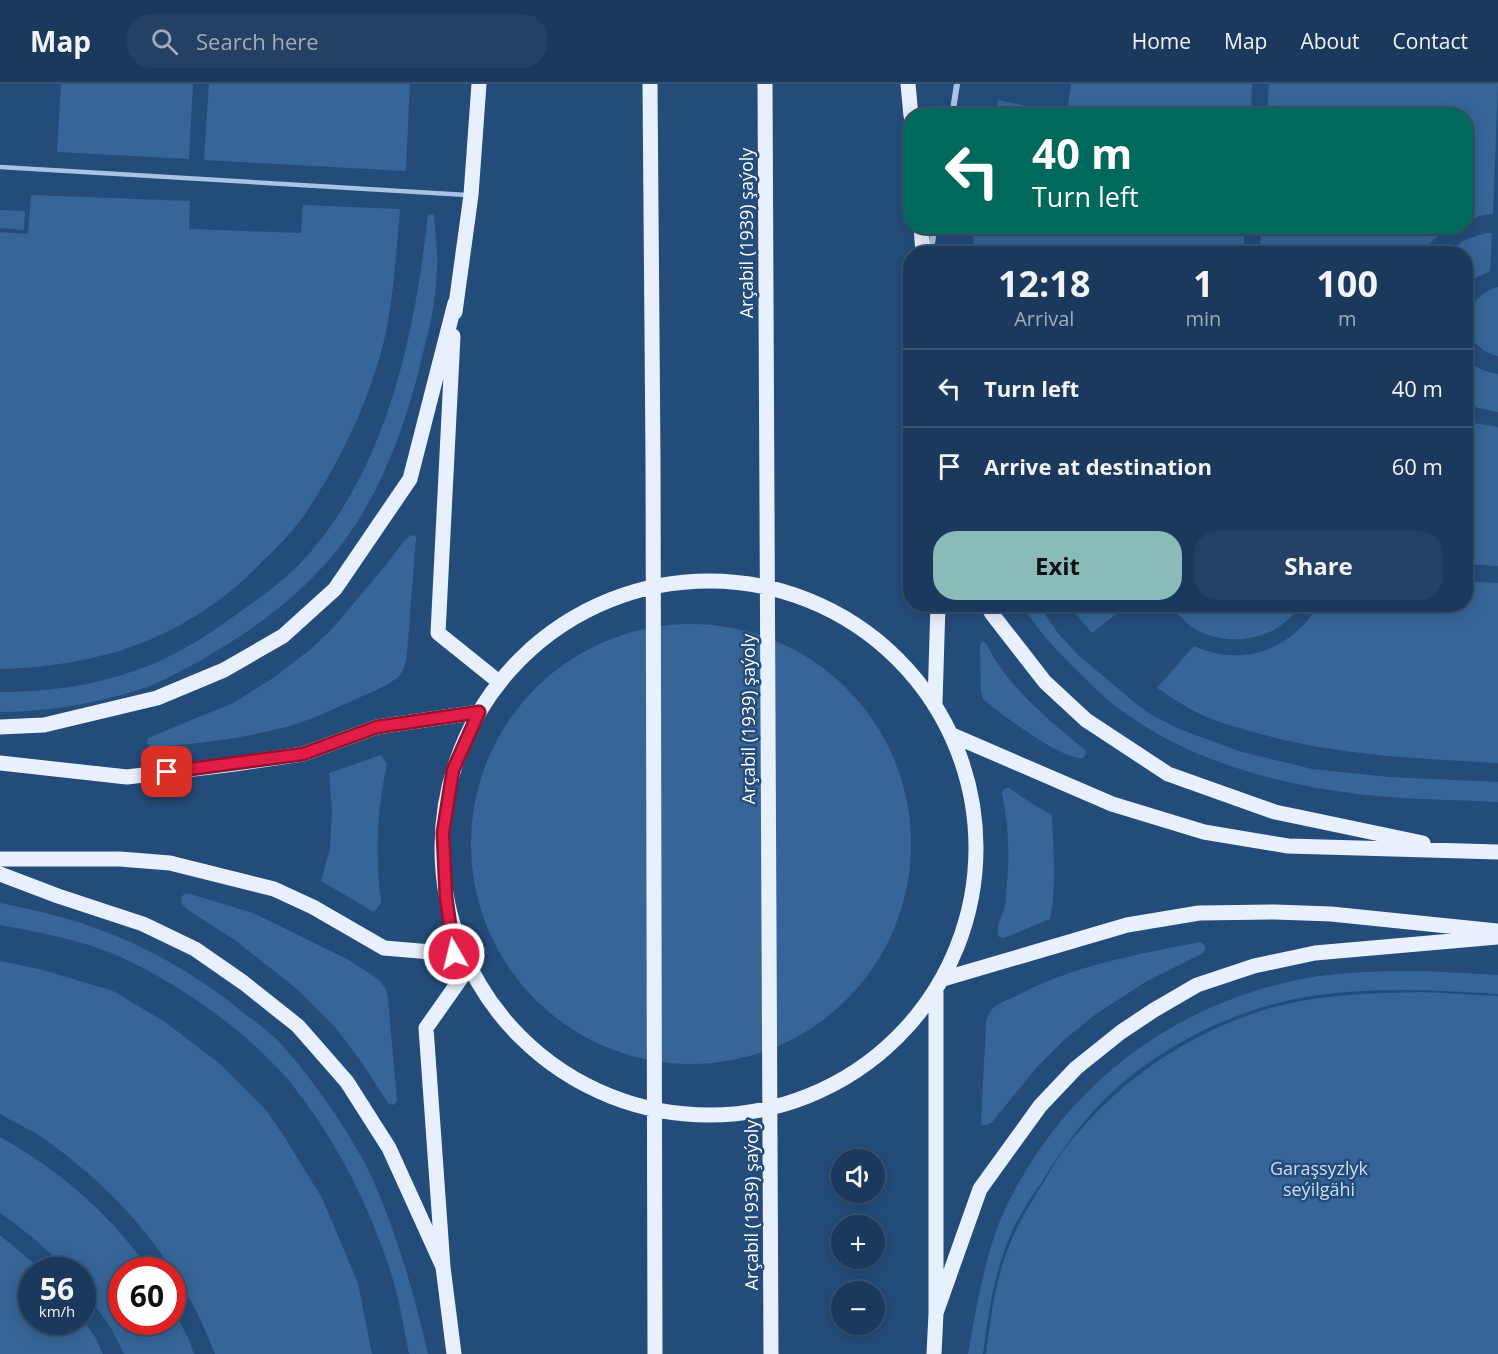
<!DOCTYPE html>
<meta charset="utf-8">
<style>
body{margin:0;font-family:"Open Sans",sans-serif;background:#244062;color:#f1f3f6;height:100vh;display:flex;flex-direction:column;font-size:22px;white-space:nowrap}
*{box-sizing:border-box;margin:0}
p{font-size:20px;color:#a0acbb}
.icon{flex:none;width:33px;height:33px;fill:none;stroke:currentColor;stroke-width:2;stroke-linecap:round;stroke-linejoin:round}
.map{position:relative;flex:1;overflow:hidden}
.details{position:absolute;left:903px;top:162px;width:570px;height:366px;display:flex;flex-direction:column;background:#1b395c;border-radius:24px;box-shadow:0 3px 15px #0003,0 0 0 2px #395372}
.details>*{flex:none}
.banner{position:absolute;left:903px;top:24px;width:570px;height:126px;border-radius:24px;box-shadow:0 3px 15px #0003,0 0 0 2px #395372;background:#00695c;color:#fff;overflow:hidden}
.controls{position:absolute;left:831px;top:1065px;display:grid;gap:12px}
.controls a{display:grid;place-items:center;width:54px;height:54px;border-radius:50%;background:#1b395c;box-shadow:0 3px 15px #0003,0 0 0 2px #395372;font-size:30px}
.speed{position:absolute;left:18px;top:1173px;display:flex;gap:12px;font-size:30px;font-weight:700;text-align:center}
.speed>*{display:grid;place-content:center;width:78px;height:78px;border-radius:50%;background:#1b395c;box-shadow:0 3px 15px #0003,0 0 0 2px #395372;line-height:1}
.speed small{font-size:15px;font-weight:400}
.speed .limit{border:9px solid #d22;background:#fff;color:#111}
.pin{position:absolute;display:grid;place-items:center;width:51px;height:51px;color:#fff;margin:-26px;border-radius:12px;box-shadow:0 3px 9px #0006}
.me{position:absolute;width:66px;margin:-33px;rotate:352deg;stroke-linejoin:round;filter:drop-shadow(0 0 4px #0008)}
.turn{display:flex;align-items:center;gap:21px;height:126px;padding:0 30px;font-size:27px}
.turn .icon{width:78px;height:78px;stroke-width:2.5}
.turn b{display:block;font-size:42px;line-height:51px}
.eta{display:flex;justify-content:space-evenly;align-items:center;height:102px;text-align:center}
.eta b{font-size:36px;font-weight:700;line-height:42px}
.primary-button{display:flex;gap:12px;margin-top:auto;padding:12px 30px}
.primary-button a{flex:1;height:69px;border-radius:24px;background:#8bbbb9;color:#111;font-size:24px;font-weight:700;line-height:69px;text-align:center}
.primary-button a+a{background:#244062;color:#f1f3f6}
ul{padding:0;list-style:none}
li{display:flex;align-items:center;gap:18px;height:78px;padding:0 30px;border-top:2px solid #395372}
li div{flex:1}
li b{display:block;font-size:22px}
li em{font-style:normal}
header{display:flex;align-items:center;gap:36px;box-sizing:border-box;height:84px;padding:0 30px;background:#1b395c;border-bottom:2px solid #395372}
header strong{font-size:28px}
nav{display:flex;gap:33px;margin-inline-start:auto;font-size:21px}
.search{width:420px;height:54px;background:#244062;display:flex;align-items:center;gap:15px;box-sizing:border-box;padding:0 21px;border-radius:24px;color:#a0acbb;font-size:22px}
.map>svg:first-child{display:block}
.green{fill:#376598}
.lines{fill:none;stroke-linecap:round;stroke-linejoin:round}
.service{stroke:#a7c4e4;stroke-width:4.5}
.minor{stroke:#a7c4e4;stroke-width:6}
.primary{stroke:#e7f0fc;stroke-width:15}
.route-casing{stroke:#92132f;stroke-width:15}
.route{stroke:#e11d48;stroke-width:10}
.labels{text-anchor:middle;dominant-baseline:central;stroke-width:5;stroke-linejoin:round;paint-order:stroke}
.street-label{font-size:18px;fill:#fff;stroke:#244c7a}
.park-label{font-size:18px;fill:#cadef4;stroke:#244c7a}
</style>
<header>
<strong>Map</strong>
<div class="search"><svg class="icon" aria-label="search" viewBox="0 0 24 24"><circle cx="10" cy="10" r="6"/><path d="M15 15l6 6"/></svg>Search here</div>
<nav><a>Home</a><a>Map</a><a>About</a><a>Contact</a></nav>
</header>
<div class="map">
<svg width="1498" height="1270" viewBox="0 0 1498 1270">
<rect width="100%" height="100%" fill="#244c7a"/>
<path class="green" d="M 61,0 L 193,0 L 189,75 L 57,68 Z
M 209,0 L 410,0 L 406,87 L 204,76 Z
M 1071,0 L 1252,0 L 1251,31 L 995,31 L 998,16 L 1067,30 Z
M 1269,0 L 1498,0 L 1493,130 L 1483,131 L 1466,137 L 1466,32 L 1267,31 Z
M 31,111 L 190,117 L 189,145 L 301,149 L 303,121 L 400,125 L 399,139 C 395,179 393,221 383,261 C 370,310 349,359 322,403 C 315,414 308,427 300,437 C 291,449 280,460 269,471 C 257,482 246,495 233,505 C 211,523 185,540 160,551 C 112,574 52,584 0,585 L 0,148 L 28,150 Z
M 0,126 L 25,127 L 24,146 L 0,144 Z
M 428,130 L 434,131 C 435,148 438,167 437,185 C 436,200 435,215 432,230 C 430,246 424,262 421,278 C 405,342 382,407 342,460 C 304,510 250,549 196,579 C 177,589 158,600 138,606 C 94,620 46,628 0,628 L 0,608 C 45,608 92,602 134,587 C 168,576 201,556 230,535 C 259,515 290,493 313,465 C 389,375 416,244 428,130 Z
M 974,143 L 974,142 L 1245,143 L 1243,170 L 974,169 L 973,150 Z
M 1261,143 L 1261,142 L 1453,143 L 1437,153 L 1420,169 L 1260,169 Z
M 1486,149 L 1492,149 L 1490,187 L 1471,196 L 1466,201 L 1466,170 L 1445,169 L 1465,156 Z
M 1498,203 L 1498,272 C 1458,263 1459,213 1498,203 Z
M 1469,277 C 1478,285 1486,288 1498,290 L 1498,328 L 1478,324 L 1466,319 L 1466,280 Z
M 1466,335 L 1474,339 L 1498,343 L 1498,482 L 1466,480 Z
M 414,451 L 416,453 L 407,569 C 406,578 404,588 397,594 C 385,603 369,609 356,615 C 331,626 305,639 278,645 C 237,655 192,661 150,663 L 147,659 L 148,654 L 233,619 L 273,594 L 311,565 L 332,545 L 389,477 L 404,457 L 410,452 Z
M 1466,497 L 1498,499 L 1498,679 C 1417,674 1341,672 1261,650 C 1244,645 1226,641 1209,634 C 1190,626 1174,615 1157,604 L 1194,562 C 1242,584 1292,566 1318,521 L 1466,520 Z
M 1022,521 L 1039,521 L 1057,548 L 1078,571 L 1135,619 L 1150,630 L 1179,645 L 1242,668 L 1312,685 L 1389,693 L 1498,698 L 1498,718 C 1462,716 1425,716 1388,713 C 1293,705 1191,681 1114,621 C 1106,615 1098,607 1091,600 C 1065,576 1040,550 1022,521 Z
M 1068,521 L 1128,521 L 1092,549 Z
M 1170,521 L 1300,521 C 1279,556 1231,564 1197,546 C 1186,540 1178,530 1170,521 Z
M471 760a220 220 0 1 1 440 0a220 220 0 1 1-440 0Z
M 983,558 L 986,559 C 1007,603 1048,635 1085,666 L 1086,670 L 1083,674 C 1064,677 999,629 983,615 L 981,608 L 980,565 L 981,559 Z
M 381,671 L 387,680 C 377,726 375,772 381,819 L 374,828 L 321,797 L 330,765 L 332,726 L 329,689 Z
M 1006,704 L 1009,704 L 1031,719 L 1052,731 C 1053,765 1057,800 1050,835 L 1004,854 L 999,853 C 995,842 1003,832 1005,822 C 1006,814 1007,806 1007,798 C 1010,769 1008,738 1002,709 L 1003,706 Z
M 184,810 L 190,810 L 253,829 L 347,875 L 378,895 L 386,905 L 388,915 L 397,1017 L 395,1020 L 392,1021 L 388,1019 L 362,979 L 335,943 L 298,906 L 235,856 L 188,826 L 182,820 L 181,814 Z
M 0,819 C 18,823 36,826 53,831 C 123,849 190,884 245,930 C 257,939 270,948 280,959 C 311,993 344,1040 366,1081 C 376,1101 384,1123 392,1144 C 407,1185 418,1227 428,1270 L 409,1270 C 403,1239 398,1207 387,1177 C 367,1119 340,1065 304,1016 C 297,1008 291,998 284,991 C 244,946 182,902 127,876 C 88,857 42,849 0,841 Z
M 1201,858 L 1206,863 L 1203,869 L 1147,897 L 1093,932 L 1063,957 L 1037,983 L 992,1038 L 987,1041 L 982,1041 L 981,1039 L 986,938 C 988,933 989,929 992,925 C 998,919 1008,916 1016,912 C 1074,881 1138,870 1201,858 Z
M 0,877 L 43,886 L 113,907 L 165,938 L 220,980 L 265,1025 L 282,1049 L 322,1114 L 358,1199 L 372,1270 L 215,1270 C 181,1180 119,1106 40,1052 C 28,1044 13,1038 0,1030 Z
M 1393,887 L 1424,887 L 1498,891 L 1498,910 C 1436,906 1374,903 1312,912 C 1239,923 1168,958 1113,1007 C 1085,1033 1063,1064 1043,1096 C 1029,1116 1016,1136 1007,1159 C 993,1195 988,1233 983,1270 L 968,1270 C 977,1220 986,1162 1009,1117 C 1070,997 1175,919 1307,894 C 1335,889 1364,888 1393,887 Z
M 1423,908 L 1498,912 L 1498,1270 L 986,1270 C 991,1233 995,1195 1010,1160 C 1019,1137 1032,1117 1045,1096 C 1052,1085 1058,1072 1067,1062 C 1120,995 1192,946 1274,923 C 1323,910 1373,909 1423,908 Z
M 0,1053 C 59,1086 111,1130 149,1186 L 122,1186 L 122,1238 L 172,1238 L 173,1225 L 188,1254 L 194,1270 L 124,1270 L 111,1244 L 83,1204 L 82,1186 L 67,1186 C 47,1165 25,1146 0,1129 Z
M 0,1151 L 42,1186 L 32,1186 L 32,1238 L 82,1238 L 83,1236 L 95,1253 L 103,1270 L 0,1270 Z"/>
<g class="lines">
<path class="service" d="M 0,83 L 467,111"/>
<path class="minor" d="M 952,32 L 957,0
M 930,170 L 935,142"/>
<path class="primary" d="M 650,0 L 653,375 L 655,1270
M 765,0 L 771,1270
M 908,0 L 911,32
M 921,142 L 923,170
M 455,228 L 471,111 L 479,0
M 453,252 L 438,549 L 499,598
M442 764a267 267 0 1 1 534 0a267 267 0 1 1-534 0Z
M 987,520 L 992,530 L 1045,598 L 1086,636 L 1168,690 L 1275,728 L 1423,759
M 935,619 L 938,520
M 0,643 L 44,641 L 157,614 L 224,586 L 283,552 L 335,505 L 410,395 L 455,219
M 952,651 L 1112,720 L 1204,748 L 1288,762 L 1498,768
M 0,679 L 127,693 L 227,681 L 303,670 L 377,643 L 479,628
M 0,775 L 120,775 L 170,779 L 274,805 L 313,823 L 384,864 L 455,870
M 0,790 L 58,812 L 143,840 L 195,865 L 244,899 L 298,942 L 347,998 L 389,1064 L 443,1183
M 943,895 L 1127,841 L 1199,829 L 1275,828 L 1331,830 L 1497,847
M 936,1229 L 980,1105 L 1040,1022 L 1076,984 L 1121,948 L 1154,926 L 1197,901 L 1254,882 L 1315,869 L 1498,853
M 454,1270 L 443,1183 L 426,944 L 464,890
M 934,1270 L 936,1229 L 936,908"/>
</g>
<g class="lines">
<g class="route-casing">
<path id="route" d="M 167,688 L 303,670 L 377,643 L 479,628 L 453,686 L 443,749 L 446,813 L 454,870"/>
</g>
<use href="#route" class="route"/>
</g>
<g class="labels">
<g class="street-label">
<text transform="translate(746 149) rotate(-90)">Arçabil (1939) şaýoly</text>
<text transform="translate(748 635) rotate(-90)">Arçabil (1939) şaýoly</text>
<text transform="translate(751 1121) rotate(-90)">Arçabil (1939) şaýoly</text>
</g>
<g class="park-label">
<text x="1319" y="1084">Garaşsyzlyk<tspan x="1319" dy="21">seýilgähi</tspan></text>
</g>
</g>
</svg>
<div class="controls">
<a><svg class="icon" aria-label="sound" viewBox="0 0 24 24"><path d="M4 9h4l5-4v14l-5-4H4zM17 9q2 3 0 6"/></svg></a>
<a>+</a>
<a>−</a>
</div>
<div class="speed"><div>56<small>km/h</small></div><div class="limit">60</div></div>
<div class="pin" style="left:167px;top:688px;background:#d93025"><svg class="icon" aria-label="arrive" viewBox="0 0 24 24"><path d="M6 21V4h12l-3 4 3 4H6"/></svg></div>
<svg class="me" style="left:454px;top:870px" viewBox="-20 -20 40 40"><circle r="17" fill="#e11d48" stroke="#fff" stroke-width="3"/><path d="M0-11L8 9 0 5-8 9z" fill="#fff"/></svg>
<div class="banner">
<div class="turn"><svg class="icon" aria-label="left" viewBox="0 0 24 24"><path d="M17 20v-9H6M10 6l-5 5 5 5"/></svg><div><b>40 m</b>Turn left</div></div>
</div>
<section class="details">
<div class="eta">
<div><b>12:18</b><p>Arrival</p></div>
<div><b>1</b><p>min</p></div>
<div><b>100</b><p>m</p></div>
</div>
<ul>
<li><svg class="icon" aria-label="left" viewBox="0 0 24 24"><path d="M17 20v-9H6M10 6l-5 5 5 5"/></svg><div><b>Turn left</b></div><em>40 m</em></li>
<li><svg class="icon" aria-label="arrive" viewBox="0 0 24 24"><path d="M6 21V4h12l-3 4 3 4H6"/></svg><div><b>Arrive at destination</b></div><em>60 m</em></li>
</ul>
<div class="primary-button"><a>Exit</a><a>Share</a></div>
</section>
</div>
